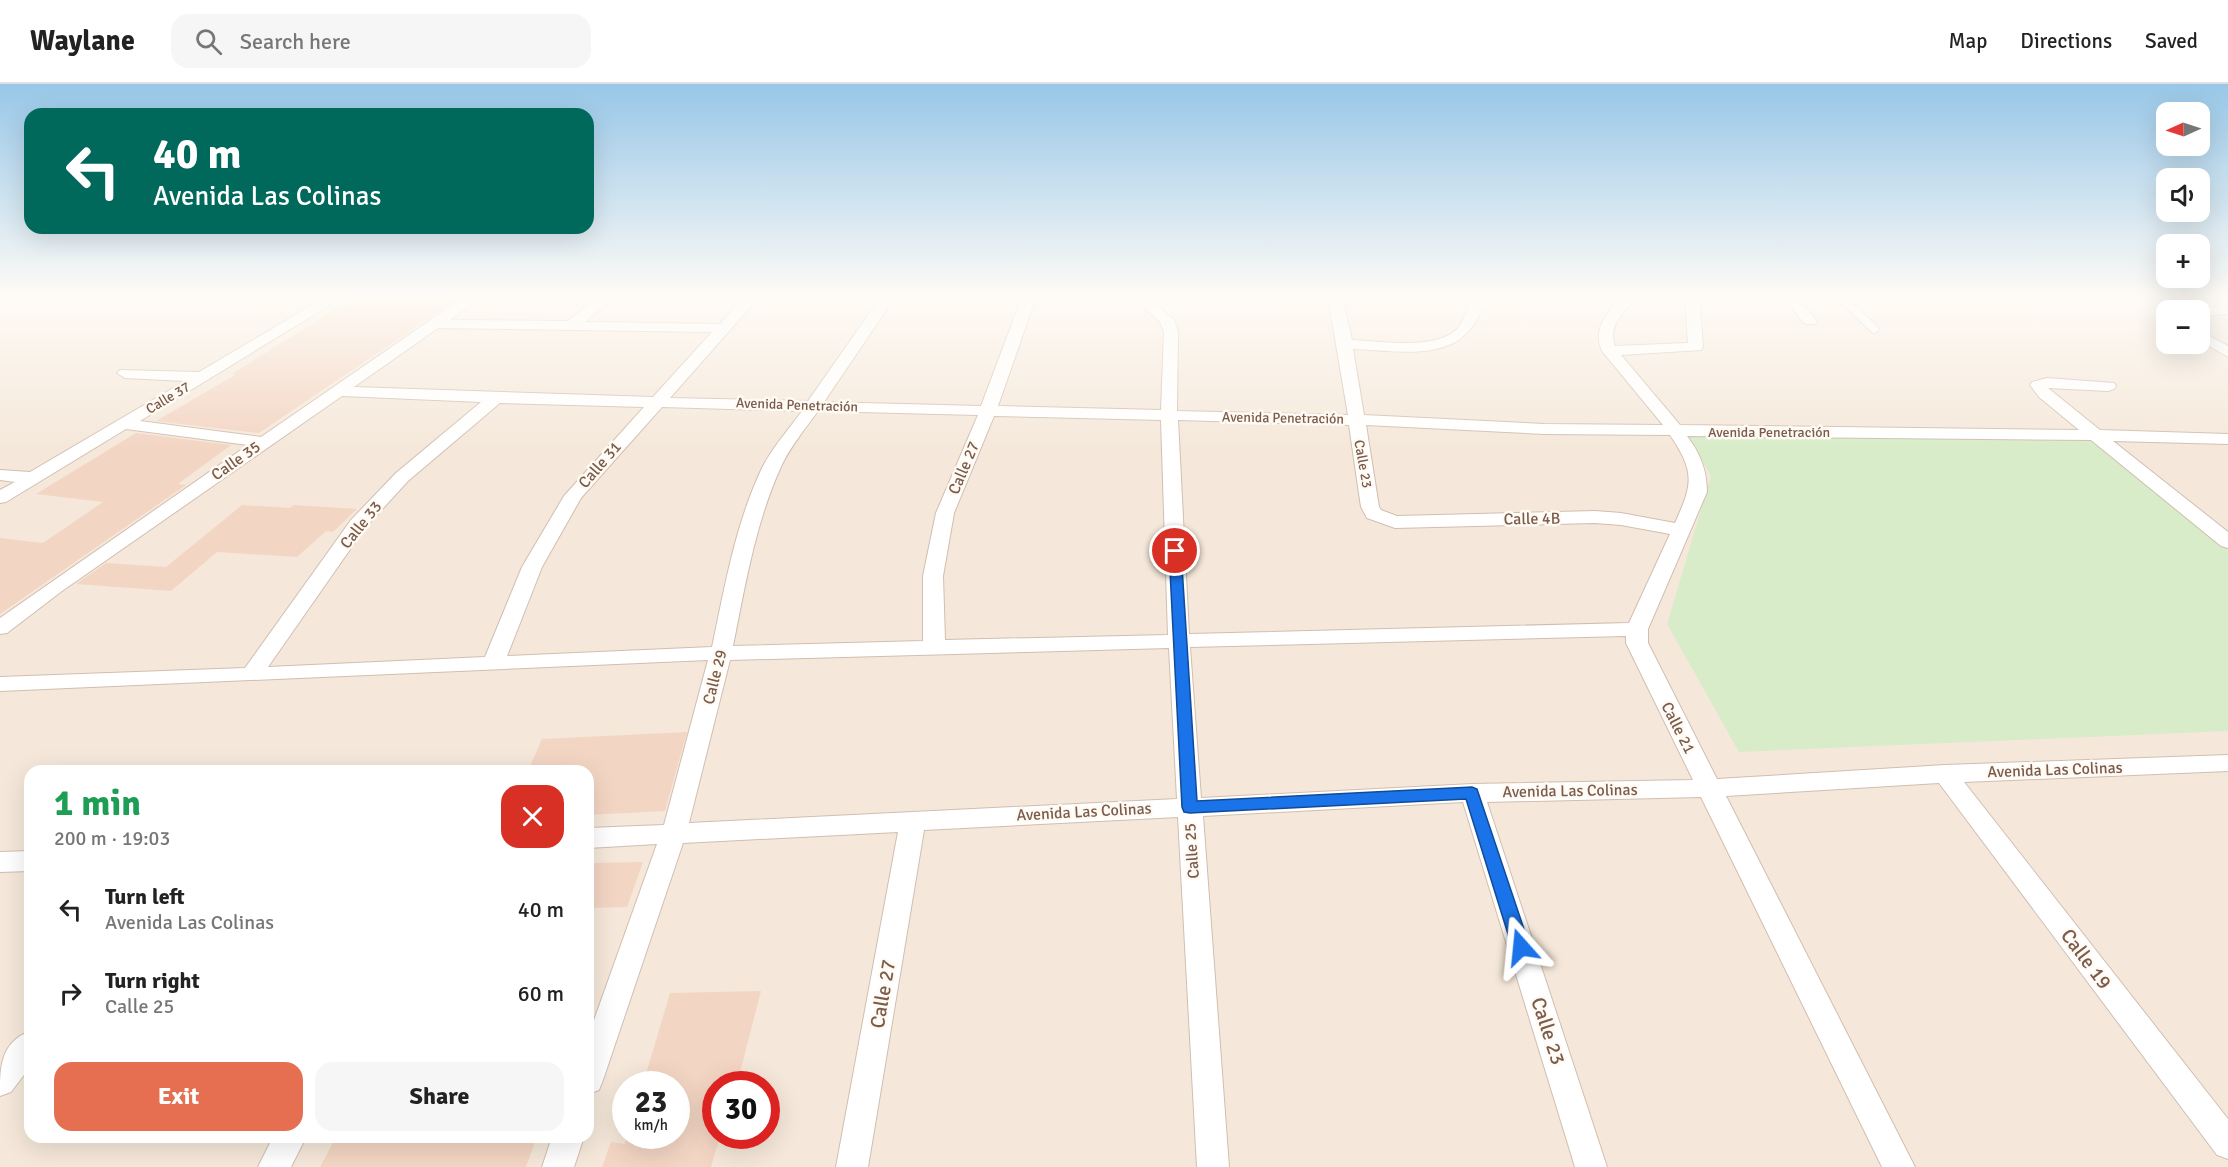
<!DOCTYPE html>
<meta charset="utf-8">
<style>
body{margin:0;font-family:Signika,sans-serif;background:#f6f6f6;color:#222;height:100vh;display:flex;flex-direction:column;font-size:22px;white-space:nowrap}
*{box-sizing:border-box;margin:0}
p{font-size:20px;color:#767676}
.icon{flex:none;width:33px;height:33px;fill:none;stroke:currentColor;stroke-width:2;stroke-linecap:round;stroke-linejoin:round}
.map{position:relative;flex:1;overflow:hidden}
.panel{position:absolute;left:24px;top:681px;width:570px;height:378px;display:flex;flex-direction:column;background:#fff;border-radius:18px;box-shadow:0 6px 24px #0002}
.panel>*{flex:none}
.hud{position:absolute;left:24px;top:24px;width:570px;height:126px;border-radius:18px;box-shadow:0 6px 24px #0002;background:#00695c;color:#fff;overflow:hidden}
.needle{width:39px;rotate:267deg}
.buttons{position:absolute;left:2156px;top:18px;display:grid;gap:12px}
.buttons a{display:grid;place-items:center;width:54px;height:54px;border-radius:12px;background:#fff;box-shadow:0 6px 24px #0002;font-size:30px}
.speed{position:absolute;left:612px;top:987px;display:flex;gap:12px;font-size:30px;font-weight:700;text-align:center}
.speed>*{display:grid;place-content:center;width:78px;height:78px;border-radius:50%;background:#fff;box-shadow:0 6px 24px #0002;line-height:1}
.speed small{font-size:15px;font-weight:400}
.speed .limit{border:9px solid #d22;background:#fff;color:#111}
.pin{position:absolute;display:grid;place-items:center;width:51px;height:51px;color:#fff;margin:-26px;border:3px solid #fff;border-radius:50%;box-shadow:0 2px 6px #0007}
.me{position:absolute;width:66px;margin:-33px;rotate:342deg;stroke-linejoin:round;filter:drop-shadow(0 0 4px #0008)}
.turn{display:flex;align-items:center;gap:21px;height:126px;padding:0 30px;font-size:27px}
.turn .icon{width:78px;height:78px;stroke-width:2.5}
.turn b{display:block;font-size:42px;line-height:51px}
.round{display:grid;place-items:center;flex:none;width:63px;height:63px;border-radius:18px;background:#f6f6f6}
.head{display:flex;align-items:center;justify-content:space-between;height:102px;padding:0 30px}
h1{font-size:36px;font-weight:700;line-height:45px;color:#1e9e55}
.button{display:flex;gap:12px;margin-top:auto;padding:12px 30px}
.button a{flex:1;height:69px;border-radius:18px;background:#e76f51;color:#fff;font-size:24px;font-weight:700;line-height:69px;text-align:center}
.button a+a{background:#f6f6f6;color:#222}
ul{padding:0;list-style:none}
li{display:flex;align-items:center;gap:18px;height:84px;padding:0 30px}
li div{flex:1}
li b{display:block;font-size:22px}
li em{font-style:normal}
header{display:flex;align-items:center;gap:36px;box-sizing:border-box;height:84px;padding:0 30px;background:#fff;border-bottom:2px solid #e0e0e0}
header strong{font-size:28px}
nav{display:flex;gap:33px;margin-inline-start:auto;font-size:21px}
.search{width:420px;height:54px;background:#f6f6f6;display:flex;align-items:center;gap:15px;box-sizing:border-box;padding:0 21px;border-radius:18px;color:#767676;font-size:22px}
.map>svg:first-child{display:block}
.residential{fill:#f5e8da;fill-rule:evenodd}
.green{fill:#d8ecc9}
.building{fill:#f3d5c3}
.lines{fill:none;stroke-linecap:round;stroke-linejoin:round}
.lane-casing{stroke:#d1beb0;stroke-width:10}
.street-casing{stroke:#d1beb0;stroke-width:2}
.lane{stroke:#fff;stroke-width:8}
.street{fill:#fff;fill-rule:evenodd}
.route{fill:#1a73e8;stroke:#114b97;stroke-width:1.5}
.labels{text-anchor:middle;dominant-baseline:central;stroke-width:5;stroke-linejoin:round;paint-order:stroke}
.far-street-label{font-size:14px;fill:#7a5c4d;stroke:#fffaf3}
.street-label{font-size:16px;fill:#7a5c4d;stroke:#fffaf3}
.near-street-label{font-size:20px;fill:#7a5c4d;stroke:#fffaf3}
</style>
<header>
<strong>Waylane</strong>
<div class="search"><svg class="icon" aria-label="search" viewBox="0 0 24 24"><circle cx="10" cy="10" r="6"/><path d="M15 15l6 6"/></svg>Search here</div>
<nav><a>Map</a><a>Directions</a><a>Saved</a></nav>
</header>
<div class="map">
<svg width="2228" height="1083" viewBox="0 0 2228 1083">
<rect width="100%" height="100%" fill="#fdf6ec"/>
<path class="residential" d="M 0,213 L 2228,213 L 2228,1083 L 0,1083 ZM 2166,226 L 2199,226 L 2199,260 L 2166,260 ZM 30,687 L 588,687 L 588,1053 L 30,1053 ZM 626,1000 L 676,1000 L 676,1052 L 626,1052 ZM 716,1000 L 766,1000 L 766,1052 L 716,1052 Z"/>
<path class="green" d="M 1687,352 L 2097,356 L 2228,461 L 2228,647 L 1739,668 L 1667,540 L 1711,392 Z"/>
<path class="building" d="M 355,213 L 456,216 L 259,349 L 156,337 L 235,291 L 232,290 Z
M 136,349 L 231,361 L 178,400 L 186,401 L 0,530 L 0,454 L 43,459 L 103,418 L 36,410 Z
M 242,421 L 290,424 L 294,421 L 357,425 L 333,448 L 326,447 L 297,473 L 217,468 L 171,507 L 76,500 L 106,479 L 166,483 Z
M 687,648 L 665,727 L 588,731 L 588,687 L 528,687 L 542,655 Z
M 643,778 L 627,823 L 588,824 L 588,779 Z
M 761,907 L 737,1000 L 716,1000 L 716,1052 L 720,1052 L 711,1083 L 602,1083 L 611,1058 L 625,1060 L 627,1052 L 676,1052 L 676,1000 L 643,1000 L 670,909 Z
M 336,1053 L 537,1053 L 526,1083 L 320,1083 Z"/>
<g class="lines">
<g class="lane-casing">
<path id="lane" d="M 1841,213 L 1874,245"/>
</g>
<g class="street-casing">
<path id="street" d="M 326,213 L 343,213 L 140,337 L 261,353 L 464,213 L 481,213 L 450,236 L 568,237 L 598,213 L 614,213 L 585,238 L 720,240 L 744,213 L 759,213 L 670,314 L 808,317 L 881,213 L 895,213 L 824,318 L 981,322 L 1022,213 L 1036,213 L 998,322 L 1161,326 L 1164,247 L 1160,238 L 1132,213 L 1148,213 L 1174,236 L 1178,247 L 1177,327 L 1348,331 L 1328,213 L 1342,213 L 1352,256 C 1379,257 1438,267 1458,244 C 1465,236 1468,224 1471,213 L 1485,213 C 1469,282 1408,267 1353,265 L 1364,331 L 1544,340 L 1663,341 L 1602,267 C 1592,245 1607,229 1622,213 L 1637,213 C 1625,228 1607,241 1615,262 L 1688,259 L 1685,213 L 1699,213 L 1703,263 L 1701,266 L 1621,271 L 1680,341 L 2079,346 L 2039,313 L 2030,301 L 2032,298 L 2047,294 L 2114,299 L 2116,302 L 2114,305 L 2108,307 L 2048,304 L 2100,346 L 2228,350 L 2228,360 L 2113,357 L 2228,448 L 2228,464 L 2221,462 L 2091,356 L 1687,352 C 1700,369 1707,386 1707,408 L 1648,545 L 1648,559 L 1717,695 L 1945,681 L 2228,671 L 2228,687 L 1964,698 L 2228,1035 L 2228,1075 L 2217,1071 L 1939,699 L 1726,712 L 1915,1083 L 1882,1083 L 1701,713 L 1487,718 L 1607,1083 L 1575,1083 L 1463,718 L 1203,732 L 1229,1083 L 1197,1083 L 1178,733 L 924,746 L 868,1083 L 836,1083 L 898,748 L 683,759 L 603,996 L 599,1006 L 588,1010 L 588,953 L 657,760 L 588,764 L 588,744 L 664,741 L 708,576 L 0,607 L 0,593 L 245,584 L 351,436 L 396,389 L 481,318 L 342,312 L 62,507 L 7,549 L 0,550 L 0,534 L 248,361 L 126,345 L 6,418 L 0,419 L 0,406 L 15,398 L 0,396 L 0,386 L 30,388 L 185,297 L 125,294 L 117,289 L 120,286 L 199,288 ZM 438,244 L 712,248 L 653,313 L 354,303 ZM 500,319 L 644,323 L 564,412 L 522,483 L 485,573 L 268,583 L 365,444 L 408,397 ZM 662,323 L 802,327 C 789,345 772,364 762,384 C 735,441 725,502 712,563 L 507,572 L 542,483 L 581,414 ZM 818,327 L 978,331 L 936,429 L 923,492 L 923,557 L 733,562 C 745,502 755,441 780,385 C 789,364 805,345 818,327 ZM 994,332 L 1161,336 L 1168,551 L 945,556 L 943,492 L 954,429 ZM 1178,336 L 1349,341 L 1361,423 L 1367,434 L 1395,444 L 1595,439 L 1621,441 L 1670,450 L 1629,539 L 1189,550 ZM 1366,341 L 1544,350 L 1670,351 C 1696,389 1692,401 1675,439 L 1621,429 L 1595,427 L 1397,432 L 1381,426 L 1379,423 ZM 1626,552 L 1626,559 L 1693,696 L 1472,700 L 1201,714 L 1190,563 ZM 1169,564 L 1177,715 L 689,739 L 730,576 Z
M 1782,213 L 1797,213 L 1817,237 L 1815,240 L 1805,240 Z
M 2228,222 L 2228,230 L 2199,232 L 2199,226 L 2193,226 L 2199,224 Z
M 2199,246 L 2228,262 L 2228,273 L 2199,256 Z
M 30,767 L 30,787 L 0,788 L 0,768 Z
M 30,947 L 30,983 L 11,1008 L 0,1012 C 0,983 0,959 30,947 Z
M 273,1053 L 306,1053 L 291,1083 L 258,1083 Z
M 552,1053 L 584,1053 L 574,1083 L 542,1083 Z"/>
</g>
<use href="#lane" class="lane"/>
<use href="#street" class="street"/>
</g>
<linearGradient id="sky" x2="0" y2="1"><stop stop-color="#97c7e8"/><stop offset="0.58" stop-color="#fefbf6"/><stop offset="1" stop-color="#fefbf6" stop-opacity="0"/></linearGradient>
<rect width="2228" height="365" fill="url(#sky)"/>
<path class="route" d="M 1175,463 L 1181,467 L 1197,717 L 1472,703 L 1477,705 L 1530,863 L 1527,868 L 1521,870 L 1515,868 L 1512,863 L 1466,715 L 1190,729 L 1184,728 L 1182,723 L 1169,467 Z"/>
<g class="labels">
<g class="far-street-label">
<text transform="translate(168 314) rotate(-31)">Calle 37</text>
<text transform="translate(797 321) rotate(2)">Avenida Penetración</text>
<text transform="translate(1283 334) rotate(1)">Avenida Penetración</text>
<text x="1769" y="348">Avenida Penetración</text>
<text transform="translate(1363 380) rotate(80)">Calle 23</text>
</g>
<g class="street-label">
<text transform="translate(236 377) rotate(-35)">Calle 35</text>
<text transform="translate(600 381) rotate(-49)">Calle 31</text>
<text transform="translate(964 384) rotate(-67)">Calle 27</text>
<text transform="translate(1532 435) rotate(-1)">Calle 4B</text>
<text transform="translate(361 441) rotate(-51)">Calle 33</text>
<text transform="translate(715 593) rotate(-76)">Calle 29</text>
<text transform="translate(1678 644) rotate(63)">Calle 21</text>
<text transform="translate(2055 686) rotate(-2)">Avenida Las Colinas</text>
<text transform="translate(1570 707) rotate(-1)">Avenida Las Colinas</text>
<text transform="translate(1084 728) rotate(-3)">Avenida Las Colinas</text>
<text transform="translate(1192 767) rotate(-94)">Calle 25</text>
</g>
<g class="near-street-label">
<text transform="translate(2086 875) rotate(53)">Calle 19</text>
<text transform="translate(883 910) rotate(-80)">Calle 27</text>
<text transform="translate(1548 947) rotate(72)">Calle 23</text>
</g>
</g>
</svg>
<div class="buttons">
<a><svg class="needle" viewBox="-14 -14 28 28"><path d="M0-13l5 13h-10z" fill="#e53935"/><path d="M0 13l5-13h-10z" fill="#767676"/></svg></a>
<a><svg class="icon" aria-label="sound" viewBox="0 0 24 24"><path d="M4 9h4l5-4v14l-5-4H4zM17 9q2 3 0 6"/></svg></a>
<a>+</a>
<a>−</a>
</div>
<div class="speed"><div>23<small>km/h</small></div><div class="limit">30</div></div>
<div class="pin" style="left:1175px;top:467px;background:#d93025"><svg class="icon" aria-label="arrive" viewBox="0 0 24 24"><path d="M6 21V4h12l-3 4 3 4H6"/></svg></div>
<svg class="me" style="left:1521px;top:863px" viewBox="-20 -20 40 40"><path d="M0-17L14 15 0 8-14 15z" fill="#1a73e8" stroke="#fff" stroke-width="4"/></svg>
<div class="hud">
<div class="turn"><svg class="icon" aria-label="left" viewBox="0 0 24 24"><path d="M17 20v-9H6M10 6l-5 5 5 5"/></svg><div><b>40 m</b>Avenida Las Colinas</div></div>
</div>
<section class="panel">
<div class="head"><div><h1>1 min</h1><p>200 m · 19:03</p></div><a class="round" style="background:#d93025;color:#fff"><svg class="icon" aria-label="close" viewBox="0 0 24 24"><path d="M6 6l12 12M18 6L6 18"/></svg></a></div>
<ul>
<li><svg class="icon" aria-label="left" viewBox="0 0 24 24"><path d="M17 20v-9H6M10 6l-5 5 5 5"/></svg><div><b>Turn left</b><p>Avenida Las Colinas</p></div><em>40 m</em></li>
<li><svg class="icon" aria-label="right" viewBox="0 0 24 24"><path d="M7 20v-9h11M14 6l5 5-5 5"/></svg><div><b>Turn right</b><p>Calle 25</p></div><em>60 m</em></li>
</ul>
<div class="button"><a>Exit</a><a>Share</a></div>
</section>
</div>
